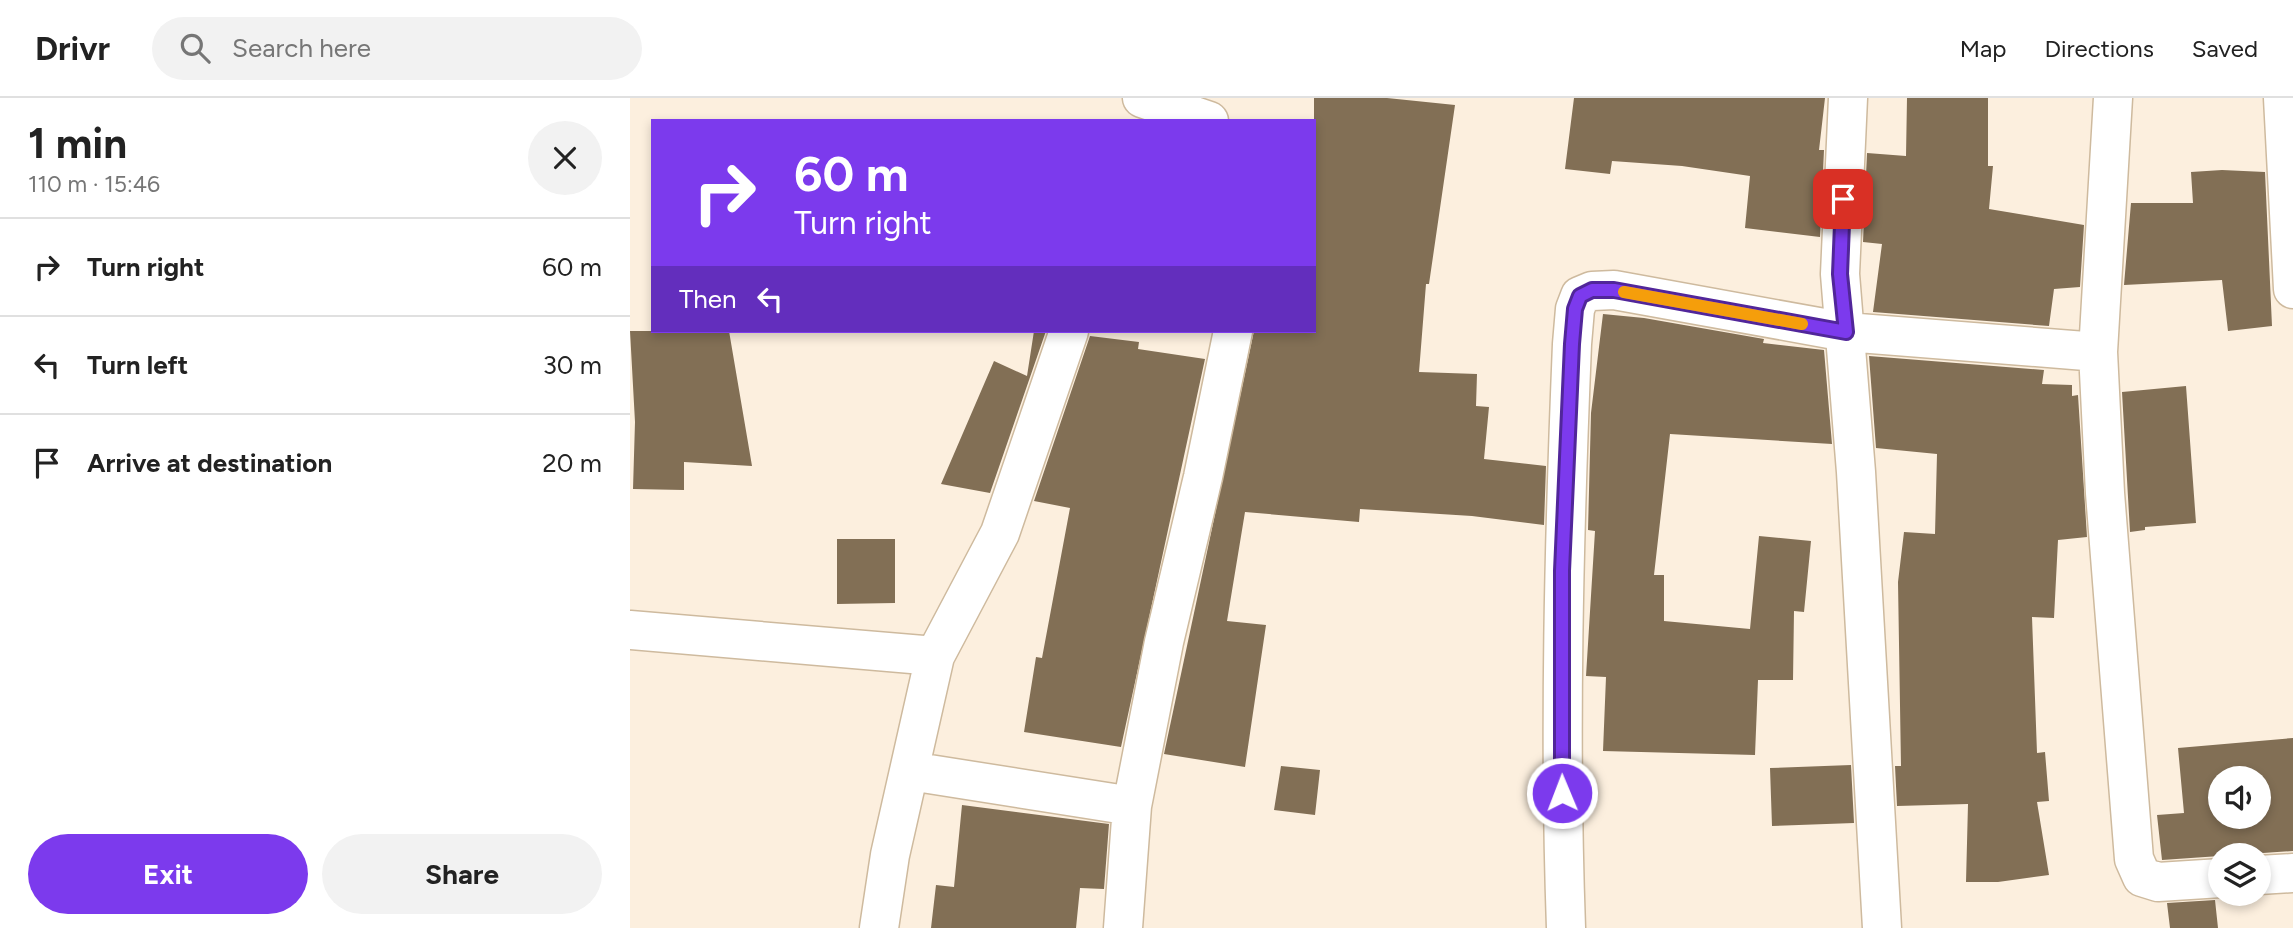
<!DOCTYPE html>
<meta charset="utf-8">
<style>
body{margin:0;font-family:Figtree,sans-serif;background:#f2f2f2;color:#222;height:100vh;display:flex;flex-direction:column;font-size:26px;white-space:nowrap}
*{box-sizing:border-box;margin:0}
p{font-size:23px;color:#767676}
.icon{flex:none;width:38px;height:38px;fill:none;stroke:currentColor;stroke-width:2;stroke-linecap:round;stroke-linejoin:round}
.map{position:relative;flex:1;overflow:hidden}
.sheet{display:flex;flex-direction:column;background:#fff;width:630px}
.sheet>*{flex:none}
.guide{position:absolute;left:21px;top:21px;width:665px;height:214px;border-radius:0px;box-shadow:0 4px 10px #0003;background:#7c3aed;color:#fff;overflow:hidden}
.controls{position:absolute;left:1578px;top:668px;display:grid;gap:14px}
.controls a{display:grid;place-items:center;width:63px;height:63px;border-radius:50%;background:#fff;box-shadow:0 4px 10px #0003;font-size:35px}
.pin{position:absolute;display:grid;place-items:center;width:60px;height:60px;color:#fff;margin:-30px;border-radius:14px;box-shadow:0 4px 10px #0006}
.me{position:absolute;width:77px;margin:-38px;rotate:359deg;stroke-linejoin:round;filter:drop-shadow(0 0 5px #0008)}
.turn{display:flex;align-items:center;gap:24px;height:147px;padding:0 28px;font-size:32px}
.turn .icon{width:91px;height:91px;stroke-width:2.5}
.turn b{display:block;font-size:49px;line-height:60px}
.then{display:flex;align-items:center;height:66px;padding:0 28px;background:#0003;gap:14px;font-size:26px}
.round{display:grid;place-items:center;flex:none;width:74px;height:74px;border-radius:37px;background:#f2f2f2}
.overview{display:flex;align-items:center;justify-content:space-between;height:119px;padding:0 28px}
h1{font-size:42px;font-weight:700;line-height:52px}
.cta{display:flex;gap:14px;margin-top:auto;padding:14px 28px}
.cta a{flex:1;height:80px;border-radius:42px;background:#7c3aed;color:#fff;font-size:28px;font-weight:700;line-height:80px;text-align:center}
.cta a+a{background:#f2f2f2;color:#222}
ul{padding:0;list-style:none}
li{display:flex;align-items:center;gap:21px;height:98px;padding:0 28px;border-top:2px solid #e0e0e0}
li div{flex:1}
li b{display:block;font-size:26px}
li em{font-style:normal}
header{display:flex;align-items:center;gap:42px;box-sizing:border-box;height:98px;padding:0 35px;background:#fff;border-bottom:2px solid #e0e0e0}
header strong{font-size:33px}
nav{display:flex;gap:38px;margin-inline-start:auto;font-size:24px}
.search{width:490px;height:63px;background:#f2f2f2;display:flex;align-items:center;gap:18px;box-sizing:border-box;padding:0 24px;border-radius:38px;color:#767676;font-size:26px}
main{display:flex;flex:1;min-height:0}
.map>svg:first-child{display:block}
.building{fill:#826f55;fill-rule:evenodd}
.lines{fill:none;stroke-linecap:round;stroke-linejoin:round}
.minor-casing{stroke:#ceba9e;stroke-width:41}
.minor{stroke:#fff;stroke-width:38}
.route-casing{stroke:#51269a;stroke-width:18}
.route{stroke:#7c3aed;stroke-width:12}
.slow{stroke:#f59e0b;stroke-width:12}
</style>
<header>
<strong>Drivr</strong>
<div class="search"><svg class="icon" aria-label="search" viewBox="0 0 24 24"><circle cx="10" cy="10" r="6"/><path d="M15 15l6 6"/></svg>Search here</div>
<nav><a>Map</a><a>Directions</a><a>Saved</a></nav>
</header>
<main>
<section class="sheet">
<div class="overview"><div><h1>1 min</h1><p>110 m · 15:46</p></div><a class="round"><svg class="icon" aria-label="close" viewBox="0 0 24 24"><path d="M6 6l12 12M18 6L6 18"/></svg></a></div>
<ul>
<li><svg class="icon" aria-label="right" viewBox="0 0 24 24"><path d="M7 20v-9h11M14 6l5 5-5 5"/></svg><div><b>Turn right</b></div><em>60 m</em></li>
<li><svg class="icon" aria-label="left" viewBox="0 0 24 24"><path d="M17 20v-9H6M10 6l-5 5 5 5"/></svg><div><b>Turn left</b></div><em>30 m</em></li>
<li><svg class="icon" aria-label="arrive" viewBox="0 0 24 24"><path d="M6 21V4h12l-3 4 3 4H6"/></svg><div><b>Arrive at destination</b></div><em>20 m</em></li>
</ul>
<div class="cta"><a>Exit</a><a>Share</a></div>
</section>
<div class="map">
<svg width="1663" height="830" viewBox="0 0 1663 830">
<rect width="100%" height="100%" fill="#fcefde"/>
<path class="building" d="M 684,0 L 757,0 L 825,7 L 799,186 L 796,186 L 789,274 L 847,276 L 846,308 L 859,309 L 854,361 L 916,368 L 914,427 L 842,418 L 730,411 L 729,424 L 615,414 L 597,523 L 636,527 L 615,669 L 534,656 L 624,233 L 684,233 Z
M 944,0 L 1195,0 L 1189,52 L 1194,52 L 1190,139 L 1115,130 L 1120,78 L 1052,68 L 982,63 L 980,76 L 935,71 Z
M 1277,0 L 1358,0 L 1358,68 L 1363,68 L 1359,111 L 1454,127 L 1450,189 L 1424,191 L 1419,228 L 1243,214 L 1252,146 L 1233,144 L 1237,55 L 1276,58 Z
M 1592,72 L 1635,74 L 1642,228 L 1598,233 L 1592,182 L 1494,187 L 1501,105 L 1563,105 L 1561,74 Z
M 973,216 L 1014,220 L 1134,241 L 1133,245 L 1194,252 L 1202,346 L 1040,336 L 1024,477 L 1034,477 L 1034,523 L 1120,531 L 1129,438 L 1181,443 L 1174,514 L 1164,513 L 1163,582 L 1128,582 L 1125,657 L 973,653 L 976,579 L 956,578 L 965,433 L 958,432 L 961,315 Z
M 0,233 L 99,233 L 122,368 L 54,364 L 54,392 L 3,391 L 5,324 Z
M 404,233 L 416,233 L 360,395 L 311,386 L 364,263 L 397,278 Z
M 460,238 L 509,244 L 508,251 L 575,261 L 491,649 L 394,634 L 406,559 L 412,560 L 440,410 L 404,403 Z
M 1239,258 L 1414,272 L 1412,286 L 1442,287 L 1442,298 L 1448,297 L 1457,439 L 1428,442 L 1424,520 L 1402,519 L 1407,655 L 1415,654 L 1419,703 L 1407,704 L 1419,777 L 1368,784 L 1336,784 L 1338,706 L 1267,708 L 1265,668 L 1271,668 L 1268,484 L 1274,434 L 1305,436 L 1307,356 L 1246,350 Z
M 1556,288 L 1566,425 L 1515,429 L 1515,432 L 1500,434 L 1492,294 Z
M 207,441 L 265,441 L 265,505 L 207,506 Z
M 1663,640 L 1663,753 L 1532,762 L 1527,717 L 1554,715 L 1548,650 ZM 1591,681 L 1629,681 L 1629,719 L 1591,719 Z
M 1221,667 L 1224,725 L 1142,728 L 1140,670 Z
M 651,668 L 690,672 L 685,717 L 644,712 Z
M 332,707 L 479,726 L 474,791 L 450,790 L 446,830 L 301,830 L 306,787 L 324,789 Z
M 1585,802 L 1588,830 L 1540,830 L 1537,805 Z"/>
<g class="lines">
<g class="minor-casing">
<path id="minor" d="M 512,0 L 579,23
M 1218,0 L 1210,176 L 1226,374 L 1252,830
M 1483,0 L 1468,254 L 1475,395 L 1504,761 L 1512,779 L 1528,784 L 1591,780
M 1653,0 L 1663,191
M 0,532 L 305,558
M 280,673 L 502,708
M 1629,777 L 1663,775
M 249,830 L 260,757 L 305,558 L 370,435 L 439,233
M 493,830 L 502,708 L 534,544 L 573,379 L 603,233
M 936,830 C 929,635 934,441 942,246 L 945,211 L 950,198 L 962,193 L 984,192 L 1216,234 L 1468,254"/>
</g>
<use href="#minor" class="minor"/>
</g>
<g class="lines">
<g class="route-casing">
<path id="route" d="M 932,695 L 932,473 L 942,246 L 945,211 L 950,198 L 962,192 L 984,192 L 1216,234 L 1210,176 L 1213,101"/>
</g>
<use href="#route" class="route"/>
<path class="slow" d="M 994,194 L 1172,226"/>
</g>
</svg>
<div class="controls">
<a><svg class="icon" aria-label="sound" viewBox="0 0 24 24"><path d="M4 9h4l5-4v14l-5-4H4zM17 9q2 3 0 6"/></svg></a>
<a><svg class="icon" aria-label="layers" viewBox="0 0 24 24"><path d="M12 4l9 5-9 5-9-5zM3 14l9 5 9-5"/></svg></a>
</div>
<div class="pin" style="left:1213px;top:101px;background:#d93025"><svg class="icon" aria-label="arrive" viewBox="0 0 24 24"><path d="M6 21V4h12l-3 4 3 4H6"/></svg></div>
<svg class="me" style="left:932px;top:695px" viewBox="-20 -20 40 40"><circle r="17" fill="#7c3aed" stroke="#fff" stroke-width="3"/><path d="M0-11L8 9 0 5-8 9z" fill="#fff"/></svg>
<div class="guide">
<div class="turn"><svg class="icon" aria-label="right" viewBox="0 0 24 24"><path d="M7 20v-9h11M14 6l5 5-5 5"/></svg><div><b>60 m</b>Turn right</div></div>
<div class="then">Then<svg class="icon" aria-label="left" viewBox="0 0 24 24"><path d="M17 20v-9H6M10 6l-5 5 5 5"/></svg></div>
</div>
</div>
</main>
